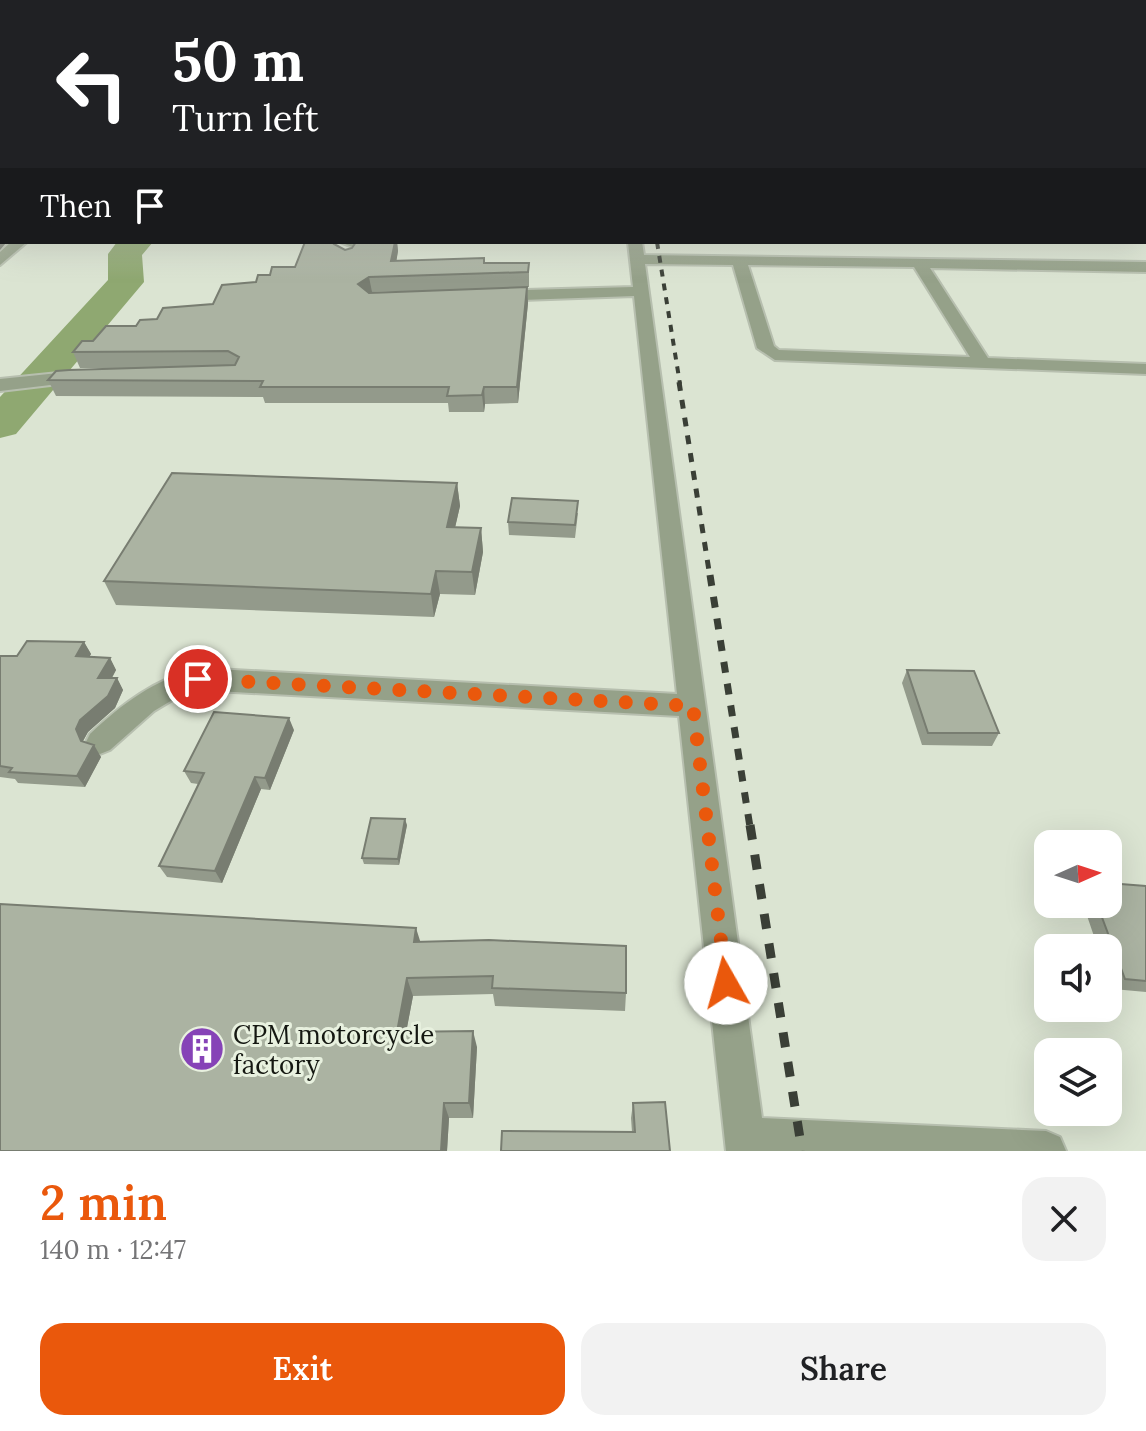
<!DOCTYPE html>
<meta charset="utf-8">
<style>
body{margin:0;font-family:Lora,serif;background:#f2f2f2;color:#202124;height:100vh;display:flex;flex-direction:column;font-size:30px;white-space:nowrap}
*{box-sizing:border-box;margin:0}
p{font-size:26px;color:#757577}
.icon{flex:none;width:44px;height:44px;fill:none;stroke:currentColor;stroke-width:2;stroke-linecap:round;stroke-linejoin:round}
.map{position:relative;height:1151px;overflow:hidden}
.sheet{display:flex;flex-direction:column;background:#fff;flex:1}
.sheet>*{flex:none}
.guide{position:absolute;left:0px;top:0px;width:1146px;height:244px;box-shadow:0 8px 32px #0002;background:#202124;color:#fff;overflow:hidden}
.needle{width:52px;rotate:87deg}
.controls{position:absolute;left:1034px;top:830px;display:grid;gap:16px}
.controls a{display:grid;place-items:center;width:88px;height:88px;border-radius:16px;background:#fff;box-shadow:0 8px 32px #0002;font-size:40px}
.pin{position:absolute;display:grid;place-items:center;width:68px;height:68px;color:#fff;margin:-34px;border:4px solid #fff;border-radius:50%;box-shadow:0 2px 8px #0007}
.me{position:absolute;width:88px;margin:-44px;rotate:353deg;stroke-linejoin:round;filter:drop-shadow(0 0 6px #0008)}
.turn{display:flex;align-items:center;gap:28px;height:168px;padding:0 40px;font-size:36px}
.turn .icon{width:104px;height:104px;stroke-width:2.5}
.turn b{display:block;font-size:56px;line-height:68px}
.then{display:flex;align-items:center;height:76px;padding:0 40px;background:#0003;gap:16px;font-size:30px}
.round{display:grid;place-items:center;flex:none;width:84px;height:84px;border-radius:24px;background:#f2f2f2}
.headline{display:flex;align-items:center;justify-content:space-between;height:136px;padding:0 40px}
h1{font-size:48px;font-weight:600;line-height:60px;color:#ea580c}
.button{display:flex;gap:16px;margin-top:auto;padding:16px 40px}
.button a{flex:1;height:92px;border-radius:24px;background:#ea580c;color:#fff;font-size:32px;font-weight:600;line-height:92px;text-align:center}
.button a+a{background:#f2f2f2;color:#202124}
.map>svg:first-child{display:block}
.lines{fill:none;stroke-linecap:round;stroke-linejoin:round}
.river{fill:#8fa871;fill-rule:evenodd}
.minor-casing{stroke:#b7bfaf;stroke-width:4}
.minor{fill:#95a189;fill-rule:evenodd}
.rail-far3{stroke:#3a3f36;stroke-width:4;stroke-dasharray:7 7;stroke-linecap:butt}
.rail-far2{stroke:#3a3f36;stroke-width:5;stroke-dasharray:9 9;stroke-linecap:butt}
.rail-far1{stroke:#3a3f36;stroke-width:7;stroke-dasharray:11 11;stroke-linecap:butt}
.rail{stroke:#3a3f36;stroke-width:9;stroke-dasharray:15 15;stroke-linecap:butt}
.wall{fill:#939a8b}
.shaded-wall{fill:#787d71}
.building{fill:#abb3a2;stroke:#787d71;stroke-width:2}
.route{stroke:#ea580c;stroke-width:14;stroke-dasharray:0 25.2}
.labels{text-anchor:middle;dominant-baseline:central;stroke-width:6;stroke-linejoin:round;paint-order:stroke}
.near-poi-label{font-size:26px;fill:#141711;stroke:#e8f1df;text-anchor:start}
</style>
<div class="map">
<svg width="1146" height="1151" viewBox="0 0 1146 1151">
<rect width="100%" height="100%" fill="#dbe4d2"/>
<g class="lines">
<path class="river" d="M 117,242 L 153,242 L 142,255 L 144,282 L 16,434 L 0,438 L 0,397 L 108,280 L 108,254 Z"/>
<g class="minor-casing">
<path id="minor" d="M 11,242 L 27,242 L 0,265 L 0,252 Z
M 340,242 L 362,242 L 364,245 L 357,249 Z
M 628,242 L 642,242 L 644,255 L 1146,262 L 1146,272 L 930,268 L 988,358 L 1146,364 L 1146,374 L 775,360 L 757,348 L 733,265 L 645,264 L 762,1118 L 1046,1131 L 1060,1137 L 1066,1151 L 726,1151 L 679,716 L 198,690 L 179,696 L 154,711 L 110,750 L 100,754 L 90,750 L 86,742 L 90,734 C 123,703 154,680 198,668 L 677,694 L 634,296 L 495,301 L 487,296 L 495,291 L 633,287 ZM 748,265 L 914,267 L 970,357 L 779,350 L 774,346 Z
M 78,371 L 84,373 L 87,377 L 84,381 L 0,391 L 0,379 Z"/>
</g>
<use href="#minor" class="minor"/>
<path class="rail-far3" d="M 657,242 L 680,384"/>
<path class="rail-far2" d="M 679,382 L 710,577"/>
<path class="rail-far1" d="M 710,575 L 750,827"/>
<path class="rail" d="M 750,825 L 802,1151"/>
</g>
<path class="wall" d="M 356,242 L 397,242 L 398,251 L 396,261 L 529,263 L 529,287 L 372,292 L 527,287 L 528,303 L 518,403 L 485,404 L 484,412 L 449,412 L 448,403 L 265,403 L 263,397 L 56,396 L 48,380 L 135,368 L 80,368 L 73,352 L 93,341 L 136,326 L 213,304 L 270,275 L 295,267 L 339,247 L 345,250 L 352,248 Z
M 457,483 L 460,506 L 455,527 L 481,528 L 483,552 L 475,595 L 440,594 L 434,617 L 116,605 L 104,581 Z
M 578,513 L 575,538 L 509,535 L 508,522 Z
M 84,642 L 91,654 L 89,657 L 110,658 L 116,670 L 112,678 L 117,678 L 123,690 L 115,708 L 88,732 L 83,741 L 101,757 L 85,787 L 18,783 L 15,779 L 0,777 L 0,656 L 17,656 Z
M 907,670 L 999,733 L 992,746 L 922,745 L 902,683 Z
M 294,730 L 270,790 L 261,789 L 222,883 L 167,877 L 159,866 L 198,784 L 191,783 L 184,771 Z
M 407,825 L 399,865 L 364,864 L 362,858 Z
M 1146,886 L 1146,992 L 1113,989 L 1108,975 L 1108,948 L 1098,948 L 1083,904 L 1108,904 Z
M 420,942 L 626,993 L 625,1011 L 495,1006 L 493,994 L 413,996 L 406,1032 L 477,1047 L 473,1118 L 449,1118 L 447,1151 L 0,1151 Z
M 633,1103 L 670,1151 L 632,1132 L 631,1118 Z"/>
<path class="shaded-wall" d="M 2,240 L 2,242 L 7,242 L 0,250 L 0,242 Z
M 395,242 L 397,242 L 398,251 L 394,276 L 391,261 Z
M 369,277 L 372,292 L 361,299 L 358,284 Z
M 527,287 L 528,303 L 518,403 L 517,387 Z
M 484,387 L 485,404 L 484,412 L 482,395 Z
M 457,483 L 460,506 L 450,550 L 447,527 Z
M 481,528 L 483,552 L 475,595 L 472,572 Z
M 436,571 L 440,594 L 434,617 L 431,594 Z
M 84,642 L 91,654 L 83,668 L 76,656 Z
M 110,658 L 116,670 L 105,690 L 98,678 Z
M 117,678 L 123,690 L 115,708 L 88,732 L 83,741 L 89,753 L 81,741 L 76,729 L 80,720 Z
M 289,718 L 294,730 L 270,790 L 265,778 Z
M 94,745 L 101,757 L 85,787 L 77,776 Z
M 255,777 L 261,789 L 222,883 L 215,871 Z
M 405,819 L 407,825 L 399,865 L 398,859 Z
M 416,928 L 422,947 L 414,942 Z
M 407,978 L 413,996 L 403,1049 L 397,1032 Z
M 473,1031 L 477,1047 L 473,1118 L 469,1103 Z
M 444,1103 L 449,1118 L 447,1151 L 441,1151 Z"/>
<path class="building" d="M 0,119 L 2,119 L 2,133 L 0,133 Z
M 2,178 L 2,240 L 0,242 L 0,179 Z
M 305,242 L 335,242 L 334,244 L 345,250 L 352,248 L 356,242 L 395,242 L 391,261 L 484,258 L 484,263 L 529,263 L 528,272 L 369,277 L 358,284 L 369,293 L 527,287 L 517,387 L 484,387 L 482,395 L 447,396 L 449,387 L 260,387 L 263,381 L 48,380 L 56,371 L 69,370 L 235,365 L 239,357 L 228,351 L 73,352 L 82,341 L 93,341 L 106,326 L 136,326 L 140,320 L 157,319 L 163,308 L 213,304 L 222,285 L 256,282 L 258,275 L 270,275 L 272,267 L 295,267 Z
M 172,473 L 457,483 L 447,527 L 481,528 L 472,572 L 436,571 L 431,594 L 104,581 Z
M 512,498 L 578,501 L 575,525 L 508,522 Z
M 27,641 L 84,642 L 76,656 L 110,658 L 98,678 L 117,678 L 108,696 L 80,720 L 76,729 L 81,741 L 94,745 L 77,776 L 9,772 L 12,768 L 0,766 L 0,656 L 17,656 Z
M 907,670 L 974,671 L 999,733 L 928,733 Z
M 214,712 L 289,718 L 265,778 L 255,777 L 215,871 L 159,866 L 204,773 L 184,771 Z
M 371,818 L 405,819 L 398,859 L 362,858 Z
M 1108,883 L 1146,886 L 1146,981 L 1125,979 L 1097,904 L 1108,904 Z
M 0,904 L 416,928 L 414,942 L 489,940 L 626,946 L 626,993 L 492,988 L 493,976 L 407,978 L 397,1032 L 473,1031 L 469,1103 L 444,1103 L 441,1151 L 0,1151 Z
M 665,1102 L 670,1151 L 501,1151 L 502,1131 L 635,1132 L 633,1103 Z"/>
<linearGradient id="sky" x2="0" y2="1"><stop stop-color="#84afb8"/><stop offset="0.42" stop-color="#eff3eb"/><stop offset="1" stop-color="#eff3eb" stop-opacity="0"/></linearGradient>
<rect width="1146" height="280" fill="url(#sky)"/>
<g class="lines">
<path class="route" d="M 198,679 L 693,706 L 726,983"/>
</g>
<defs>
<g id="building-disc" transform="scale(2.3)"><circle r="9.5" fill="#8643b7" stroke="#e8f1df"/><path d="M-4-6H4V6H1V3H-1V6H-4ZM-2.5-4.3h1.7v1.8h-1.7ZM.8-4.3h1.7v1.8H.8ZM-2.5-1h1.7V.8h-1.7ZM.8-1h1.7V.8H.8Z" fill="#fff"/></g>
</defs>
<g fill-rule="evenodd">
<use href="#building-disc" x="202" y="1049"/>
</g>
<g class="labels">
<g class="near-poi-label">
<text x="233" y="1034">CPM motorcycle<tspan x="233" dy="30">factory</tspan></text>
</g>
</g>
</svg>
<div class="controls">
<a><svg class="needle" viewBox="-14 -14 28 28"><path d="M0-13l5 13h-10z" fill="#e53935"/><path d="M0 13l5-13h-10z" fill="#757577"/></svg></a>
<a><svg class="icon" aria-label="sound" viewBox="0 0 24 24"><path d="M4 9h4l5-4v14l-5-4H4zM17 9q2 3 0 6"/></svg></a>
<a><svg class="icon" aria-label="layers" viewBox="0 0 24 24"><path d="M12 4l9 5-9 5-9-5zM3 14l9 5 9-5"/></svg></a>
</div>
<div class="pin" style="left:198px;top:679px;background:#d93025"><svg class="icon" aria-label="arrive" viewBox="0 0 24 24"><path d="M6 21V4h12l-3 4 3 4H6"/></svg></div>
<svg class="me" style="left:726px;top:983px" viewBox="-20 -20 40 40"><circle r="19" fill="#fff"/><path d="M0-13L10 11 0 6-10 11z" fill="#ea580c"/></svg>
<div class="guide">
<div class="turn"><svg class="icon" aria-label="left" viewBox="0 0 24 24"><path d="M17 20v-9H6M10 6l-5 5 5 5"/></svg><div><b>50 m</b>Turn left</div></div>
<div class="then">Then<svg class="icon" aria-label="arrive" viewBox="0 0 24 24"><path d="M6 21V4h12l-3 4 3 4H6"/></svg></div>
</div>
</div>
<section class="sheet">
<div class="headline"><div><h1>2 min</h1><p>140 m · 12:47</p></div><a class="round"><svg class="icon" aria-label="close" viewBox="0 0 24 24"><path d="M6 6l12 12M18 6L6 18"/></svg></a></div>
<div class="button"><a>Exit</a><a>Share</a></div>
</section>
